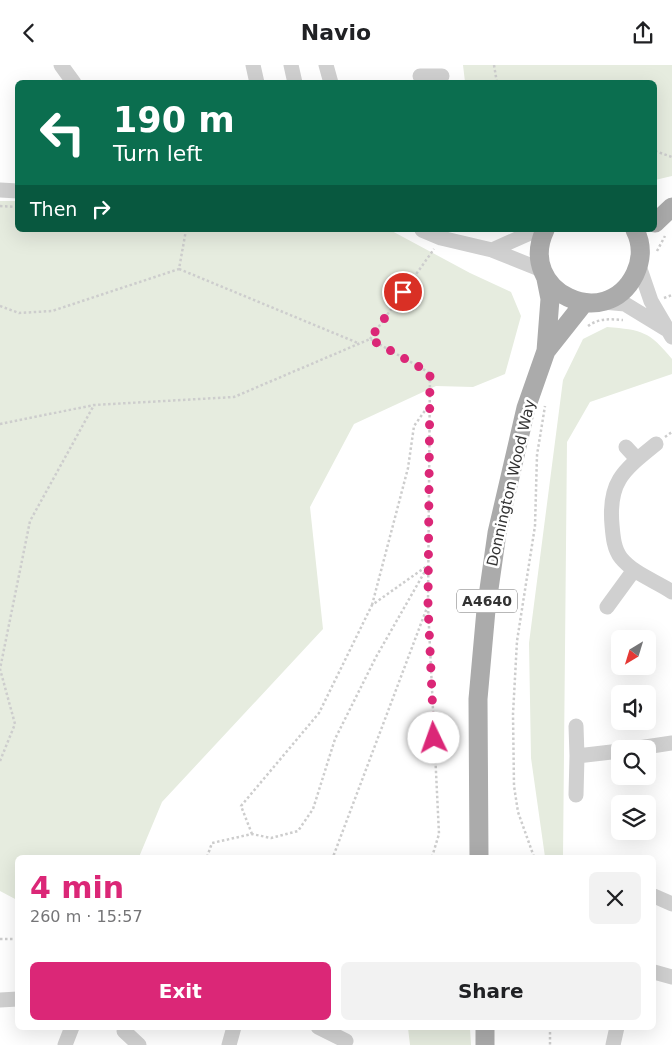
<!DOCTYPE html>
<meta charset="utf-8">
<style>
body{margin:0;font-family:"DejaVu Sans",sans-serif;background:#f2f2f2;color:#202124;height:100vh;display:flex;flex-direction:column;font-size:19px;white-space:nowrap}
*{box-sizing:border-box;margin:0}
p{font-size:16px;color:#757577}
.icon{flex:none;width:28px;height:28px;fill:none;stroke:currentColor;stroke-width:2;stroke-linecap:round;stroke-linejoin:round}
.map{position:relative;flex:1;overflow:hidden}
.sheet{position:absolute;left:15px;top:790px;width:641px;height:175px;display:flex;flex-direction:column;background:#fff;border-radius:8px;box-shadow:0 5px 20px #0002}
.sheet>*{flex:none}
.guide{position:absolute;left:15px;top:15px;width:642px;height:152px;border-radius:8px;box-shadow:0 5px 20px #0002;background:#0b6e4f;color:#fff;overflow:hidden}
.needle{width:32px;rotate:218deg}
.buttons{position:absolute;left:611px;top:565px;display:grid;gap:10px}
.buttons a{display:grid;place-items:center;width:45px;height:45px;border-radius:8px;background:#fff;box-shadow:0 5px 20px #0002;font-size:25px}
.pin{position:absolute;display:grid;place-items:center;width:42px;height:42px;color:#fff;margin:-21px;border:2px solid #fff;border-radius:50%;box-shadow:0 1px 5px #0007}
.me{position:absolute;width:55px;margin:-28px;rotate:357deg;stroke-linejoin:round;filter:drop-shadow(0 0 4px #0008)}
.turn{display:flex;align-items:center;gap:18px;height:105px;padding:0 15px;font-size:22px}
.turn .icon{width:65px;height:65px;stroke-width:2.5}
.turn b{display:block;font-size:35px;line-height:42px}
.then{display:flex;align-items:center;height:48px;padding:0 15px;background:#0003;gap:10px;font-size:19px}
.round{display:grid;place-items:center;flex:none;width:52px;height:52px;border-radius:8px;background:#f2f2f2}
.headline{display:flex;align-items:center;justify-content:space-between;height:85px;padding:0 15px}
h1{font-size:30px;font-weight:700;line-height:38px;color:#db2777}
.primary-button{display:flex;gap:10px;margin-top:auto;padding:10px 15px}
.primary-button a{flex:1;height:58px;border-radius:8px;background:#db2777;color:#fff;font-size:20px;font-weight:700;line-height:58px;text-align:center}
.primary-button a+a{background:#f2f2f2;color:#202124}
header{display:flex;justify-content:space-between;align-items:center;height:65px;padding:0 15px;background:#fff;font-size:22px;font-weight:700}
.map>svg:first-child{display:block}
.green{fill:#e6ecdf}
.lines{fill:none;stroke-linecap:round;stroke-linejoin:round}
.path{stroke:#cdcdcd;stroke-width:2.5;stroke-dasharray:2.5 2.5;stroke-linecap:butt}
.minor{stroke:#d0d0d0;stroke-width:15}
.major{stroke:#ababab;stroke-width:19}
.route{stroke:#db2777;stroke-width:9;stroke-dasharray:0 16.2}
.labels{text-anchor:middle;dominant-baseline:central;stroke-width:5;stroke-linejoin:round;paint-order:stroke}
.shield{fill:#fff;stroke:#707070;stroke-width:1}
.shield-label{font-size:14px;font-weight:bold;fill:#333}
.street-label{font-size:15px;fill:#333;stroke:#fff}
</style>
<header><svg class="icon" aria-label="back" viewBox="0 0 24 24"><path d="M15 5l-7 7 7 7"/></svg>Navio<svg class="icon" aria-label="share" viewBox="0 0 24 24"><path d="M12 15V3M7 8l5-5 5 5M5 13v7h14v-7"/></svg></header>
<div class="map">
<svg width="672" height="980" viewBox="0 0 672 980">
<rect width="100%" height="100%" fill="#fff"/>
<path class="green" d="M 463,0 L 672,0 L 672,111 L 655,115 L 655,18 L 465,17 Z
M 0,136 L 17,136 L 18,165 L 390,165 L 470,208 L 511,227 L 521,251 L 505,309 L 473,322 L 436,321 L 354,359 L 310,442 L 323,564 L 162,737 L 139,792 L 18,792 L 17,835 L 0,826 Z
M 607,262 C 642,265 649,266 672,294 L 672,309 L 590,337 L 567,377 L 563,792 L 545,792 L 531,693 L 529,578 L 563,315 L 583,274 Z
M 408,963 L 470,963 L 471,980 L 410,980 Z"/>
<g class="lines">
<path class="path" d="M 494,0 L 497,18
M 655,86 L 672,92
M 0,141 L 18,142
M 657,186 L 665,171
M 179,204 L 358,278
M 664,233 L 672,230
M 0,241 L 19,248 L 52,246 L 179,204 L 186,165
M 588,261 C 599,253 610,254 623,255
M 370,274 L 434,184
M 0,359 L 94,340 L 234,332 L 370,274 L 430,308 L 428,540 L 333,792
M 665,372 L 672,367
M 372,540 L 408,403 L 414,361 L 429,340
M 428,541 L 439,769 L 432,792
M 0,696 L 15,659 L 0,604 L 30,456 L 94,340
M 252,769 L 241,741 L 319,648 L 372,540 L 427,501
M 207,792 L 212,778 L 252,769 L 271,773 L 298,766 L 313,744 L 335,674 L 376,592 L 428,501
M 534,792 L 518,747 L 514,721 L 513,649 L 517,576 L 535,461 L 537,390 L 545,341
M 0,874 L 18,874
M 550,962 L 550,980"/>
<path class="minor" d="M 61,0 L 74,18
M 253,0 L 257,18
M 291,0 L 295,18
M 326,0 L 331,18
M 420,11 L 442,11
M 0,125 L 18,126
M 422,165 L 441,173 L 492,185 L 542,205
M 492,185 L 537,165
M 639,201 L 651,236 L 672,272
M 603,237 L 625,239 L 666,264
M 656,379 C 624,405 608,416 612,460 C 613,472 614,484 621,493 C 634,509 656,516 672,527
M 626,382 L 637,394
M 607,542 L 634,505
M 576,661 L 577,691
M 632,684 L 672,678
M 576,730 L 577,691 L 620,686
M 654,831 L 672,839
M 654,907 L 672,912
M 0,935 L 18,934
M 318,962 L 346,976
M 124,966 L 139,980
M 65,980 L 72,962
M 229,980 L 234,962
M 613,980 L 617,962"/>
<path class="major" d="M 655,158 L 672,142
M 545,165 C 516,226 606,269 635,209 C 642,194 642,179 635,165
M 546,286 L 584,238
M 479,792 L 478,634 L 486,545 L 497,468 L 526,343 L 546,286 L 550,234 L 546,214
M 485,962 L 485,980"/>
</g>
<g class="lines">
<path class="route" d="M 403,227 L 370,274 L 430,308 L 428,540 L 434,673"/>
</g>
<g class="labels">
<rect class="shield" x="457" y="524.5" width="60" height="23" rx="4"/>
<g class="shield-label">
<text x="487" y="536">A4640</text>
</g>
<g class="street-label">
<text transform="translate(511 418) rotate(-77)">Donnington Wood Way</text>
</g>
</g>
</svg>
<div class="buttons">
<a><svg class="needle" viewBox="-14 -14 28 28"><path d="M0-13l5 13h-10z" fill="#e53935"/><path d="M0 13l5-13h-10z" fill="#757577"/></svg></a>
<a><svg class="icon" aria-label="sound" viewBox="0 0 24 24"><path d="M4 9h4l5-4v14l-5-4H4zM17 9q2 3 0 6"/></svg></a>
<a><svg class="icon" aria-label="search" viewBox="0 0 24 24"><circle cx="10" cy="10" r="6"/><path d="M15 15l6 6"/></svg></a>
<a><svg class="icon" aria-label="layers" viewBox="0 0 24 24"><path d="M12 4l9 5-9 5-9-5zM3 14l9 5 9-5"/></svg></a>
</div>
<div class="pin" style="left:403px;top:227px;background:#d93025"><svg class="icon" aria-label="arrive" viewBox="0 0 24 24"><path d="M6 21V4h12l-3 4 3 4H6"/></svg></div>
<svg class="me" style="left:434px;top:673px" viewBox="-20 -20 40 40"><circle r="19" fill="#fff"/><path d="M0-13L10 11 0 6-10 11z" fill="#db2777"/></svg>
<div class="guide">
<div class="turn"><svg class="icon" aria-label="left" viewBox="0 0 24 24"><path d="M17 20v-9H6M10 6l-5 5 5 5"/></svg><div><b>190 m</b>Turn left</div></div>
<div class="then">Then<svg class="icon" aria-label="right" viewBox="0 0 24 24"><path d="M7 20v-9h11M14 6l5 5-5 5"/></svg></div>
</div>
<section class="sheet">
<div class="headline"><div><h1>4 min</h1><p>260 m · 15:57</p></div><a class="round"><svg class="icon" aria-label="close" viewBox="0 0 24 24"><path d="M6 6l12 12M18 6L6 18"/></svg></a></div>
<div class="primary-button"><a>Exit</a><a>Share</a></div>
</section>
</div>
